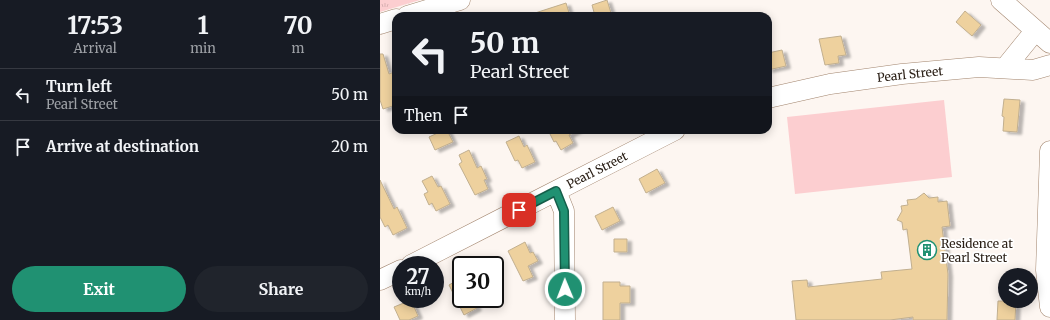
<!DOCTYPE html>
<style>
body{margin:0;font-family:Merriweather,serif;background:#20242c;color:#f1f3f6;height:100vh;display:flex;flex-direction:column;font-size:15px;white-space:nowrap}
*{box-sizing:border-box;margin:0}
p{font-size:13px;color:#9ea1a6}
.icon{flex:none;width:22px;height:22px;fill:none;stroke:currentColor;stroke-width:2;stroke-linecap:round;stroke-linejoin:round}
.map{position:relative;flex:1;overflow:hidden}
.details{display:flex;flex-direction:column;background:#171b24;width:380px}
.details>*{flex:none}
.top-card{position:absolute;left:12px;top:12px;width:380px;height:122px;border-radius:12px;box-shadow:0 2px 10px #0003;background:#171b24;color:#f1f3f6;overflow:hidden}
.tools{position:absolute;left:618px;top:268px;display:grid;gap:8px}
.tools a{display:grid;place-items:center;width:40px;height:40px;border-radius:50%;background:#171b24;box-shadow:0 2px 10px #0003;font-size:20px}
.speed{position:absolute;left:12px;top:256px;display:flex;gap:8px;font-size:20px;font-weight:700;text-align:center}
.speed>*{display:grid;place-content:center;width:52px;height:52px;border-radius:50%;background:#171b24;box-shadow:0 2px 10px #0003;line-height:1}
.speed small{font-size:10px;font-weight:400}
.speed .limit{border:2px solid #111;border-radius:6px;background:#fff;color:#111}
.pin{position:absolute;display:grid;place-items:center;width:34px;height:34px;color:#fff;margin:-17px;border-radius:8px;box-shadow:0 2px 6px #0006}
.me{position:absolute;width:44px;margin:-22px;rotate:359deg;stroke-linejoin:round;filter:drop-shadow(0 0 3px #0008)}
.turn{display:flex;align-items:center;gap:14px;height:84px;padding:0 12px;font-size:18px}
.turn .icon{width:52px;height:52px;stroke-width:2.5}
.turn b{display:block;font-size:28px;line-height:34px}
.then{display:flex;align-items:center;height:38px;padding:0 12px;background:#0003;gap:8px;font-size:15px}
.eta{display:flex;justify-content:space-evenly;align-items:center;height:68px;text-align:center}
.eta b{font-size:24px;font-weight:700;line-height:28px}
.button{display:flex;gap:8px;margin-top:auto;padding:8px 12px}
.button a{flex:1;height:46px;border-radius:24px;background:#209172;color:#fff;font-size:16px;font-weight:700;line-height:46px;text-align:center}
.button a+a{background:#20242c;color:#f1f3f6}
ul{padding:0;list-style:none}
li{display:flex;align-items:center;gap:12px;height:52px;padding:0 12px;border-top:1px solid #363941}
li div{flex:1}
li b{display:block;font-size:15px}
li em{font-style:normal}
main{display:flex;flex:1;min-height:0}
.map>svg:first-child{display:block}
.park{fill:url(#park-tufts)}
.pitch{fill:#fcced0}
.building{fill:#eed19e;stroke:#c1af8f;filter:url(#shadow)}
.lines{fill:none;stroke-linecap:round;stroke-linejoin:round}
.minor-casing{stroke:#a2856e;stroke-width:21}
.minor{stroke:#fff;stroke-width:20}
.route-casing{stroke:#155e4a;stroke-width:10}
.route{stroke:#209172;stroke-width:7}
.labels{text-anchor:middle;dominant-baseline:central;stroke-width:3.5;stroke-linejoin:round;paint-order:stroke}
.street-label{font-size:12px;fill:#2b2017;stroke:#fff}
.poi-label{font-size:12px;fill:#2b2017;stroke:#fff;text-anchor:start}
</style>
<main>
<section class="details">
<div class="eta">
<div><b>17:53</b><p>Arrival</p></div>
<div><b>1</b><p>min</p></div>
<div><b>70</b><p>m</p></div>
</div>
<ul>
<li><svg class="icon" aria-label="left" viewBox="0 0 24 24"><path d="M17 20v-9H6M10 6l-5 5 5 5"/></svg><div><b>Turn left</b><p>Pearl Street</p></div><em>50 m</em></li>
<li><svg class="icon" aria-label="arrive" viewBox="0 0 24 24"><path d="M6 21V4h12l-3 4 3 4H6"/></svg><div><b>Arrive at destination</b></div><em>20 m</em></li>
</ul>
<div class="button"><a>Exit</a><a>Share</a></div>
</section>
<div class="map">
<svg width="670" height="320" viewBox="0 0 670 320">
<defs>
<pattern id="park-tufts" width="24" height="20" patternUnits="userSpaceOnUse"><rect width="24" height="20" fill="#fcced0"/><path d="M3 7l-1-3M5 7V3M7 7l1-3M15 17l-1-3M17 17v-4M19 17l1-3" fill="none" stroke="#d8b1b2"/></pattern>
<filter id="shadow"><feDropShadow dx="4.5" dy="2.5" stdDeviation="1" flood-color="#0004"/></filter>
</defs>
<rect width="100%" height="100%" fill="#fdf6f1"/>
<path class="park" d="M 0,0 L 40,0 L 0,12 Z"/>
<path class="pitch" d="M 564,100 L 572,177 L 415,194 L 407,117 Z"/>
<path class="building" d="M 227,0 L 231,13 L 215,16 L 212,5 Z
M 186,3 L 190,16 L 153,16 L 152,14 Z
M 585,11 L 601,25 L 592,36 L 576,22 Z
M 461,36 L 466,55 L 458,56 L 459,63 L 445,65 L 439,39 Z
M 402,50 L 406,66 L 388,70 L 388,53 Z
M 0,54 L 3,54 L 9,74 L 14,72 L 16,78 L 16,88 L 13,89 L 16,105 L 3,109 L 0,100 Z
M 624,99 L 640,100 L 637,132 L 623,131 L 624,117 L 622,116 Z
M 64,130 L 67,130 L 73,142 L 55,150 L 49,137 Z
M 168,130 L 198,130 L 189,135 L 193,143 L 181,150 L 176,141 L 174,142 Z
M 139,136 L 144,147 L 147,145 L 155,162 L 142,168 L 138,160 L 135,161 L 126,142 Z
M 89,150 L 97,168 L 101,166 L 107,179 L 104,180 L 108,189 L 95,195 L 79,164 L 82,162 L 79,155 Z
M 277,169 L 285,183 L 266,193 L 259,179 Z
M 52,176 L 58,187 L 61,186 L 70,204 L 56,211 L 52,203 L 49,205 L 44,194 L 48,192 L 42,181 Z
M 0,180 L 14,209 L 17,207 L 27,228 L 13,235 L 8,225 L 5,227 L 0,217 Z
M 544,193 L 549,198 L 558,197 L 558,202 L 567,201 L 570,226 L 562,227 L 568,274 L 567,320 L 533,320 L 533,317 L 510,320 L 416,320 L 412,281 L 427,280 L 428,287 L 502,279 L 501,272 L 532,269 L 527,229 L 523,230 L 522,222 L 517,220 L 522,211 L 521,206 L 528,205 L 527,200 L 536,199 Z
M 233,207 L 240,221 L 222,230 L 215,216 Z
M 234,239 L 247,239 L 247,252 L 234,252 Z
M 145,242 L 150,253 L 153,252 L 158,261 L 148,266 L 153,277 L 143,281 L 128,251 Z
M 81,278 L 81,299 L 92,299 L 97,308 L 84,315 L 69,285 Z
M 223,282 L 240,282 L 240,286 L 250,286 L 250,303 L 240,303 L 240,320 L 223,320 Z
M 31,300 L 38,316 L 29,320 L 20,320 L 14,307 Z
M 618,301 L 636,301 L 635,320 L 617,320 Z"/>
<g class="lines">
<g class="minor-casing">
<path id="minor" d="M 621,0 L 670,43
M 27,16 L 80,0
M 0,24 L 16,19
M 625,68 L 655,31
M 388,98 L 450,84 L 522,74 L 599,67 L 653,70 L 670,65
M 670,151 L 666,270 L 670,307
M 176,191 L 184,211 L 185,320
M 31,265 L 295,130
M 0,280 L 21,270"/>
</g>
<use href="#minor" class="minor"/>
</g>
<g class="lines">
<g class="route-casing">
<path id="route" d="M 139,210 L 176,191 L 184,211 L 185,289"/>
</g>
<use href="#route" class="route"/>
</g>
<defs>
<g id="building-ring" transform="scale(1)"><circle r="9.5" fill="#fff" stroke="#209172" stroke-width="1.5"/><path d="M-4-6H4V6H1V3H-1V6H-4ZM-2.5-4.3h1.7v1.8h-1.7ZM.8-4.3h1.7v1.8H.8ZM-2.5-1h1.7V.8h-1.7ZM.8-1h1.7V.8H.8Z" fill="#209172"/></g>
</defs>
<g fill-rule="evenodd">
<use href="#building-ring" x="547" y="250"/>
</g>
<g class="labels">
<g class="street-label">
<text transform="translate(530 74) rotate(-6)">Pearl Street</text>
<text transform="translate(217 170) rotate(-27)">Pearl Street</text>
</g>
<g class="poi-label">
<text x="561" y="243">Residence at<tspan x="561" dy="14">Pearl Street</tspan></text>
</g>
</g>
</svg>
<div class="tools">
<a><svg class="icon" aria-label="layers" viewBox="0 0 24 24"><path d="M12 4l9 5-9 5-9-5zM3 14l9 5 9-5"/></svg></a>
</div>
<div class="speed"><div>27<small>km/h</small></div><div class="limit">30</div></div>
<div class="pin" style="left:139px;top:210px;background:#d93025"><svg class="icon" aria-label="arrive" viewBox="0 0 24 24"><path d="M6 21V4h12l-3 4 3 4H6"/></svg></div>
<svg class="me" style="left:185px;top:289px" viewBox="-20 -20 40 40"><circle r="17" fill="#209172" stroke="#fff" stroke-width="3"/><path d="M0-11L8 9 0 5-8 9z" fill="#fff"/></svg>
<div class="top-card">
<div class="turn"><svg class="icon" aria-label="left" viewBox="0 0 24 24"><path d="M17 20v-9H6M10 6l-5 5 5 5"/></svg><div><b>50 m</b>Pearl Street</div></div>
<div class="then">Then<svg class="icon" aria-label="arrive" viewBox="0 0 24 24"><path d="M6 21V4h12l-3 4 3 4H6"/></svg></div>
</div>
</div>
</main>
